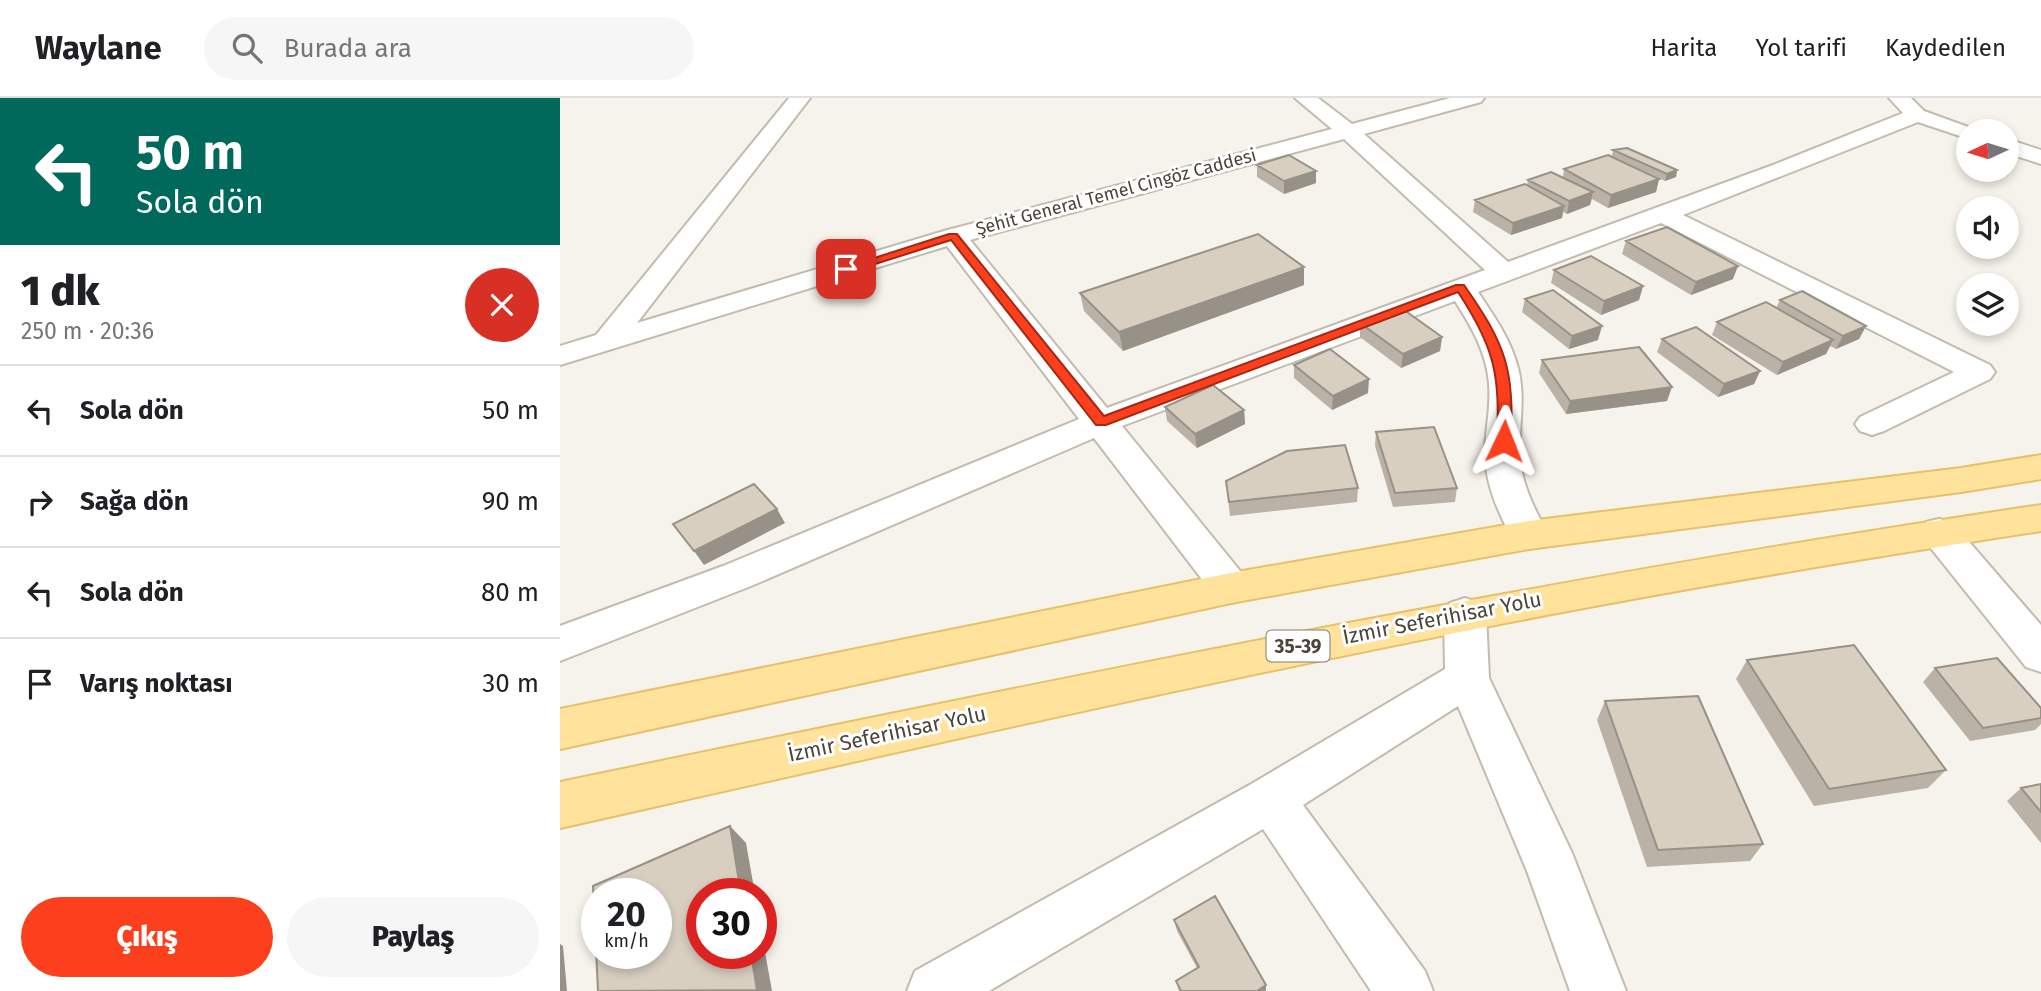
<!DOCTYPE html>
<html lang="tr">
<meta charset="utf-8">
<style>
body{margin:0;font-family:"Fira Sans",sans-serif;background:#f6f6f6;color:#202124;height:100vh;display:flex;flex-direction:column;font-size:26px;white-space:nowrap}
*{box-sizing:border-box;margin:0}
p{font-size:23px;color:#757577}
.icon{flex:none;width:38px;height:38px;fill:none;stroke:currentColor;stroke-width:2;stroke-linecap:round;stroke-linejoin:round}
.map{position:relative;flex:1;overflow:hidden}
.panel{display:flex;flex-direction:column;background:#fff;width:560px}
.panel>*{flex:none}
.hud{background:#00695c;color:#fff;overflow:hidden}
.needle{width:46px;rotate:266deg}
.controls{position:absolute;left:1396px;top:21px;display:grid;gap:14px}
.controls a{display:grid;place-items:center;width:63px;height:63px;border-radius:50%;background:#fff;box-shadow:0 4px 10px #0003;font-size:35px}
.speed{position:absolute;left:21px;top:780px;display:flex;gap:14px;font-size:35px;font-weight:700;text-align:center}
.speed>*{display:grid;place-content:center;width:91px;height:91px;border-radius:50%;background:#fff;box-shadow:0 4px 10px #0003;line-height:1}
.speed small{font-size:18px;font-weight:400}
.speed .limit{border:10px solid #d22;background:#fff;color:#111}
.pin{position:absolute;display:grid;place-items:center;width:60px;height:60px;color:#fff;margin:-30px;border-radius:14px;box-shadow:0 4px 10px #0006}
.me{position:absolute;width:77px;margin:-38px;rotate:2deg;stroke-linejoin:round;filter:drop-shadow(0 0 5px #0008)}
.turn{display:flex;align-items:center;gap:24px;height:147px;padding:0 21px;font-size:32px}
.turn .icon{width:91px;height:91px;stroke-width:2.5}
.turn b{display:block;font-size:49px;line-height:60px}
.round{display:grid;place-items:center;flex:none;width:74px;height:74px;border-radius:37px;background:#f6f6f6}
.overview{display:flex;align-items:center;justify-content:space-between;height:119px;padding:0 21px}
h1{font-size:42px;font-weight:800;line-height:52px}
.cta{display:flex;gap:14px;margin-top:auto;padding:14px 21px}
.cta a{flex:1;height:80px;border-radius:42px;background:#fc3f1d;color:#fff;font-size:28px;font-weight:800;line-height:80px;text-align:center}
.cta a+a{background:#f6f6f6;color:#202124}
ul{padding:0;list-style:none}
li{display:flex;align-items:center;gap:21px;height:91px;padding:0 21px;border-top:2px solid #e0e0e0}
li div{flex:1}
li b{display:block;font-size:26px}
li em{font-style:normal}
header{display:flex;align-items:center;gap:42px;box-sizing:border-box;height:98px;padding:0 35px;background:#fff;border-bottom:2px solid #e0e0e0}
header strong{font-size:33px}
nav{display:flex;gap:38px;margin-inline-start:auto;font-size:24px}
.search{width:490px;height:63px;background:#f6f6f6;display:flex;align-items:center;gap:18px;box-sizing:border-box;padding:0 24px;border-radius:38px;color:#757577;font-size:26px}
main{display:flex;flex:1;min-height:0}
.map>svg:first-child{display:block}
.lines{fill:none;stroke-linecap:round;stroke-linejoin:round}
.minor-casing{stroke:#c2bbae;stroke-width:4}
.major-casing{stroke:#e6c16a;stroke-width:4}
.minor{fill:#fff;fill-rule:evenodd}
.major{fill:#ffe39c;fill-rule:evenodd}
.wall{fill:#bab2a6}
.shaded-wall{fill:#979187}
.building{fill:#d8cfc1;stroke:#979187;stroke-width:2;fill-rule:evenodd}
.route{fill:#fc3f1d;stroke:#a42913;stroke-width:2}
.labels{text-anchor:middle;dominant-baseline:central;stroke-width:6;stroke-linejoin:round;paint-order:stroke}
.far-street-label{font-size:18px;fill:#4b4439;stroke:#fff}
.shield{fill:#fff;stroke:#817c74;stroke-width:2}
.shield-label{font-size:19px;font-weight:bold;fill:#4b4439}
.street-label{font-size:21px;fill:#4b4439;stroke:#fff}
</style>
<header>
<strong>Waylane</strong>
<div class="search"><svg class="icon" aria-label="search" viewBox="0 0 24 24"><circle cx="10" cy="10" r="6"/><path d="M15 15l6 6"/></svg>Burada ara</div>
<nav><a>Harita</a><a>Yol tarifi</a><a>Kaydedilen</a></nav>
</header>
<main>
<section class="panel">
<div class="hud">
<div class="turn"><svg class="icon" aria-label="left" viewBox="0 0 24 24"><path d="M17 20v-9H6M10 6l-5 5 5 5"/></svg><div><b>50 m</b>Sola dön</div></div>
</div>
<div class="overview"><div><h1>1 dk</h1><p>250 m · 20:36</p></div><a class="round" style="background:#d93025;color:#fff"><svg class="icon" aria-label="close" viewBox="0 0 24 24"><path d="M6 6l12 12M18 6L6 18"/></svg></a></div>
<ul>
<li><svg class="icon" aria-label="left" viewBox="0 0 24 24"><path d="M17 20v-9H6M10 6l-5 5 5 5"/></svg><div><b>Sola dön</b></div><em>50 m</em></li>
<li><svg class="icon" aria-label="right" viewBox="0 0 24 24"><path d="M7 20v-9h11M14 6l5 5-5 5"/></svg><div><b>Sağa dön</b></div><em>90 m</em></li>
<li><svg class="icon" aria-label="left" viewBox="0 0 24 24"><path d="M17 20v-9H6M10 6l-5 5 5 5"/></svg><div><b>Sola dön</b></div><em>80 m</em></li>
<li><svg class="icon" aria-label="arrive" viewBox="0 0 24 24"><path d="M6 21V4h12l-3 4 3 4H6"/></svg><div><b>Varış noktası</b></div><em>30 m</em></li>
</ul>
<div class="cta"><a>Çıkış</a><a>Paylaş</a></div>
</section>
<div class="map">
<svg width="1481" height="893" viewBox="0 0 1481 893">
<rect width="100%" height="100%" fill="#f6f3ec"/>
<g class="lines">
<g class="minor-casing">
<path id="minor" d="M 229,0 L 250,0 L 77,225 L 384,133 L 772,31 L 735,0 L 758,0 L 792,26 L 890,0 L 924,0 L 921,4 L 804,36 L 948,164 L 1213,67 L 1343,15 L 1329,0 L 1351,0 L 1364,13 L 1419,33 L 1409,33 L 1409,41 L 1358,24 L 1123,117 L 1430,267 L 1435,274 L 1430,281 L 1324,333 L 1312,337 L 1300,333 L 1295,326 L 1300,319 L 1394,274 L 1101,125 L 918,194 C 934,218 951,242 958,270 C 966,300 958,331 960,361 C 962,388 976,413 988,437 L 982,447 L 969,451 L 956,447 C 939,418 924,384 925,351 C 926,329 931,308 929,286 C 927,255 911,228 895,203 L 562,328 L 685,479 L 691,490 L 685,501 L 671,505 L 657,501 L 534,340 L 191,488 L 0,563 L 0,528 L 163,468 L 519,321 L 387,148 L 0,267 L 0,248 L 36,237 ZM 784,41 L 925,172 L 547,310 L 410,142 Z
M 1447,41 L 1481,52 L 1481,66 L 1447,55 Z
M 1379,421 L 1392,424 L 1481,527 L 1481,574 L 1466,569 L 1366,444 L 1360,434 L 1366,424 Z
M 905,500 L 920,505 L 926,516 L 929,580 L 1012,755 L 1066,893 L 1010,893 L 967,773 L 898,608 L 743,707 L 865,873 L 873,893 L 811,893 L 703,731 L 429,893 L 347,893 L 355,873 L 693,685 L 885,571 L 884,516 L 890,505 Z"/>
</g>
<g class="major-casing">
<path id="major" d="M 1481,357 L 1481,381 L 1401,394 L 969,451 L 671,505 L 0,651 L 0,611 L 671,475 L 969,423 L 1401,370 Z
M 1481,407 L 1481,433 C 1293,462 1106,493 920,530 C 612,591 306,661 0,730 L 0,684 C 492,582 983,480 1481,407 Z"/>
</g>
<use href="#minor" class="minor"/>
<use href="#major" class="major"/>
</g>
<path class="wall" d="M 1053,52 L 1117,72 L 1116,79 L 1105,83 L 1052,58 Z
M 697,67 L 756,85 L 724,96 L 697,79 Z
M 1004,71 L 1099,81 L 1096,94 L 1048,110 L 1032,101 L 1030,107 L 1007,116 L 1003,114 L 1002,120 L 951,137 L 913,114 L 915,102 L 967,87 L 968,82 L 1003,79 Z
M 1066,143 L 1173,181 L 1131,197 L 1062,156 Z
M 744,169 L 744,187 L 563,253 L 524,213 L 520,195 Z
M 994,172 L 1083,188 L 1079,202 L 1041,217 L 991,185 Z
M 965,201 L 1038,242 L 1009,251 L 962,214 Z
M 1220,202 L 1306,228 L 1299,241 L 1276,251 L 1270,248 L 1266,256 L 1217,277 L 1152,237 L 1157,224 L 1216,210 Z
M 800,225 L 882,239 L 880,253 L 841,270 L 800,239 Z
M 1102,241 L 1200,273 L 1194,286 L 1158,299 L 1097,254 Z
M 982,262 L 1107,303 L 1006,316 L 979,275 Z
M 734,267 L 808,295 L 772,312 L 734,280 Z
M 605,309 L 684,312 L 685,326 L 637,350 L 607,323 Z
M 816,334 L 897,390 L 895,404 L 833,409 L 815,348 Z
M 666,383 L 798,390 L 797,404 L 670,418 Z
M 1187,562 L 1386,672 L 1368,690 L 1254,708 L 1176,581 Z
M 1375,570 L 1481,610 L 1481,626 L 1475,632 L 1410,643 L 1363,584 Z
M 1045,603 L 1203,746 L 1190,763 L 1087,769 L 1037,622 Z
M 1481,686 L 1481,745 L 1447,703 L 1461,690 Z
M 614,822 L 706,893 L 619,893 L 616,883 L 637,870 L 617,833 Z"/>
<path class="shaded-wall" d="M 1117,72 L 1116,79 L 1105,83 L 1107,76 Z
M 756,73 L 756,85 L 724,96 L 724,83 Z
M 1099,81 L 1096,94 L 1048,110 L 1051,97 Z
M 1033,94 L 1030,107 L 1007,116 L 1009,103 Z
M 1004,108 L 1002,120 L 951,137 L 953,125 Z
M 1178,168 L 1173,181 L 1131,197 L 1136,184 Z
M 744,169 L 744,187 L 563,253 L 559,234 Z
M 1083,188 L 1079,202 L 1041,217 L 1044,203 Z
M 1042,228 L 1038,242 L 1009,251 L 1012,238 Z
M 1306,228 L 1299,241 L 1276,251 L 1283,238 Z
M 882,239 L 880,253 L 841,270 L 843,256 Z
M 1273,242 L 1266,256 L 1217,277 L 1223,264 Z
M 1200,273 L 1194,286 L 1158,299 L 1164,286 Z
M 809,281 L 808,295 L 772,312 L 773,298 Z
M 1112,289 L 1107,303 L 1006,316 L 1010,303 Z
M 684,312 L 685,326 L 637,350 L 635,336 Z
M 217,411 L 225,425 L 144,467 L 134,453 Z
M 170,728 L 186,745 L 195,796 L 181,796 Z
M 201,832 L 212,893 L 195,893 L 191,856 L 201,856 Z
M 0,846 L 3,848 L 7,893 L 0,893 Z
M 706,887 L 706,893 L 697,893 Z"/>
<path class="building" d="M 1067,50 L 1117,72 L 1107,76 L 1053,52 Z
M 729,57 L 756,73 L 724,83 L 697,67 Z
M 1048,57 L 1099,81 L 1051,97 L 1004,71 Z
M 991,74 L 1033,94 L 1009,103 L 968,82 Z
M 965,86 L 1004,108 L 953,125 L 915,102 Z
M 1107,129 L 1178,168 L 1136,184 L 1066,143 Z
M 698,136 L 744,169 L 559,234 L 520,195 Z
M 1031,158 L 1083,188 L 1044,203 L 994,172 Z
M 993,192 L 1042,228 L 1012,238 L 965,201 Z
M 1242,193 L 1306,228 L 1283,238 L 1220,202 Z
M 1206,204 L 1273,242 L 1223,264 L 1157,224 Z
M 840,209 L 882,239 L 843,256 L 800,225 Z
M 1136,229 L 1200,273 L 1164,286 L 1102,241 Z
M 1079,249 L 1112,289 L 1010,303 L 982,262 Z
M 770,251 L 809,281 L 773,298 L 734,267 Z
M 653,287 L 684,312 L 635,336 L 605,309 Z
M 874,329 L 897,390 L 835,395 L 816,334 Z
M 785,347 L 798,390 L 669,404 L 666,383 L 727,353 Z
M 194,386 L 217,411 L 134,453 L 113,426 Z
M 1294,547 L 1386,672 L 1269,691 L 1187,562 Z
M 1437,560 L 1481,610 L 1481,620 L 1423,630 L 1375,570 Z
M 1138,598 L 1203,746 L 1098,752 L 1045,603 Z
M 1481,686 L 1481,714 L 1461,690 Z
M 170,728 L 181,796 L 142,796 L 142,856 L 191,856 L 197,892 L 38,893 L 33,788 ZM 37,796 L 96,796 L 96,856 L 37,856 Z
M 655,798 L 706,887 L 697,893 L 621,893 L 616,883 L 639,869 L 614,822 Z"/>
<path class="route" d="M 389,136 L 397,136 L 544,318 L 896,187 L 904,187 C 946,247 954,270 951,343 L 944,348 L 937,343 C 940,277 935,250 898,194 L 546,327 L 536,327 L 391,142 L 290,174 L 280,171 Z"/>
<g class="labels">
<g class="far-street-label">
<text transform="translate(556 94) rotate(-15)">Şehit General Temel Cingöz Caddesi</text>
</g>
<rect class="shield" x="706.5" y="532.5" width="63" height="31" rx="5"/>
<g class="shield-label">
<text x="738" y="548">35-39</text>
</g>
<g class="street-label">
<text transform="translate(882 520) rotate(-11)">İzmir Seferihisar Yolu</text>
<text transform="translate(327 636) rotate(-12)">İzmir Seferihisar Yolu</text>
</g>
</g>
</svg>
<div class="controls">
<a><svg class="needle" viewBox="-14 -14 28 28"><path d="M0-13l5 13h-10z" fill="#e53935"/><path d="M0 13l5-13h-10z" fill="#757577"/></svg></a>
<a><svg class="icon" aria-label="sound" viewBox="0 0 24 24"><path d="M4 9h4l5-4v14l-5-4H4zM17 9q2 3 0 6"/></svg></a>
<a><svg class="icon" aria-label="layers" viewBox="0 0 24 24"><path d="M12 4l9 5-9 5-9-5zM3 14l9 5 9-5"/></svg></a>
</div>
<div class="speed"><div>20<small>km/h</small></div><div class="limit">30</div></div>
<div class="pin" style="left:286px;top:171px;background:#d93025"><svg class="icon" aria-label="arrive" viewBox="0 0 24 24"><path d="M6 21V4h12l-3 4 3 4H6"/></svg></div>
<svg class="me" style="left:944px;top:343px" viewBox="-20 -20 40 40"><path d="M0-17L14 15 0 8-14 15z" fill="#fc3f1d" stroke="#fff" stroke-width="4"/></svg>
</div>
</main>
